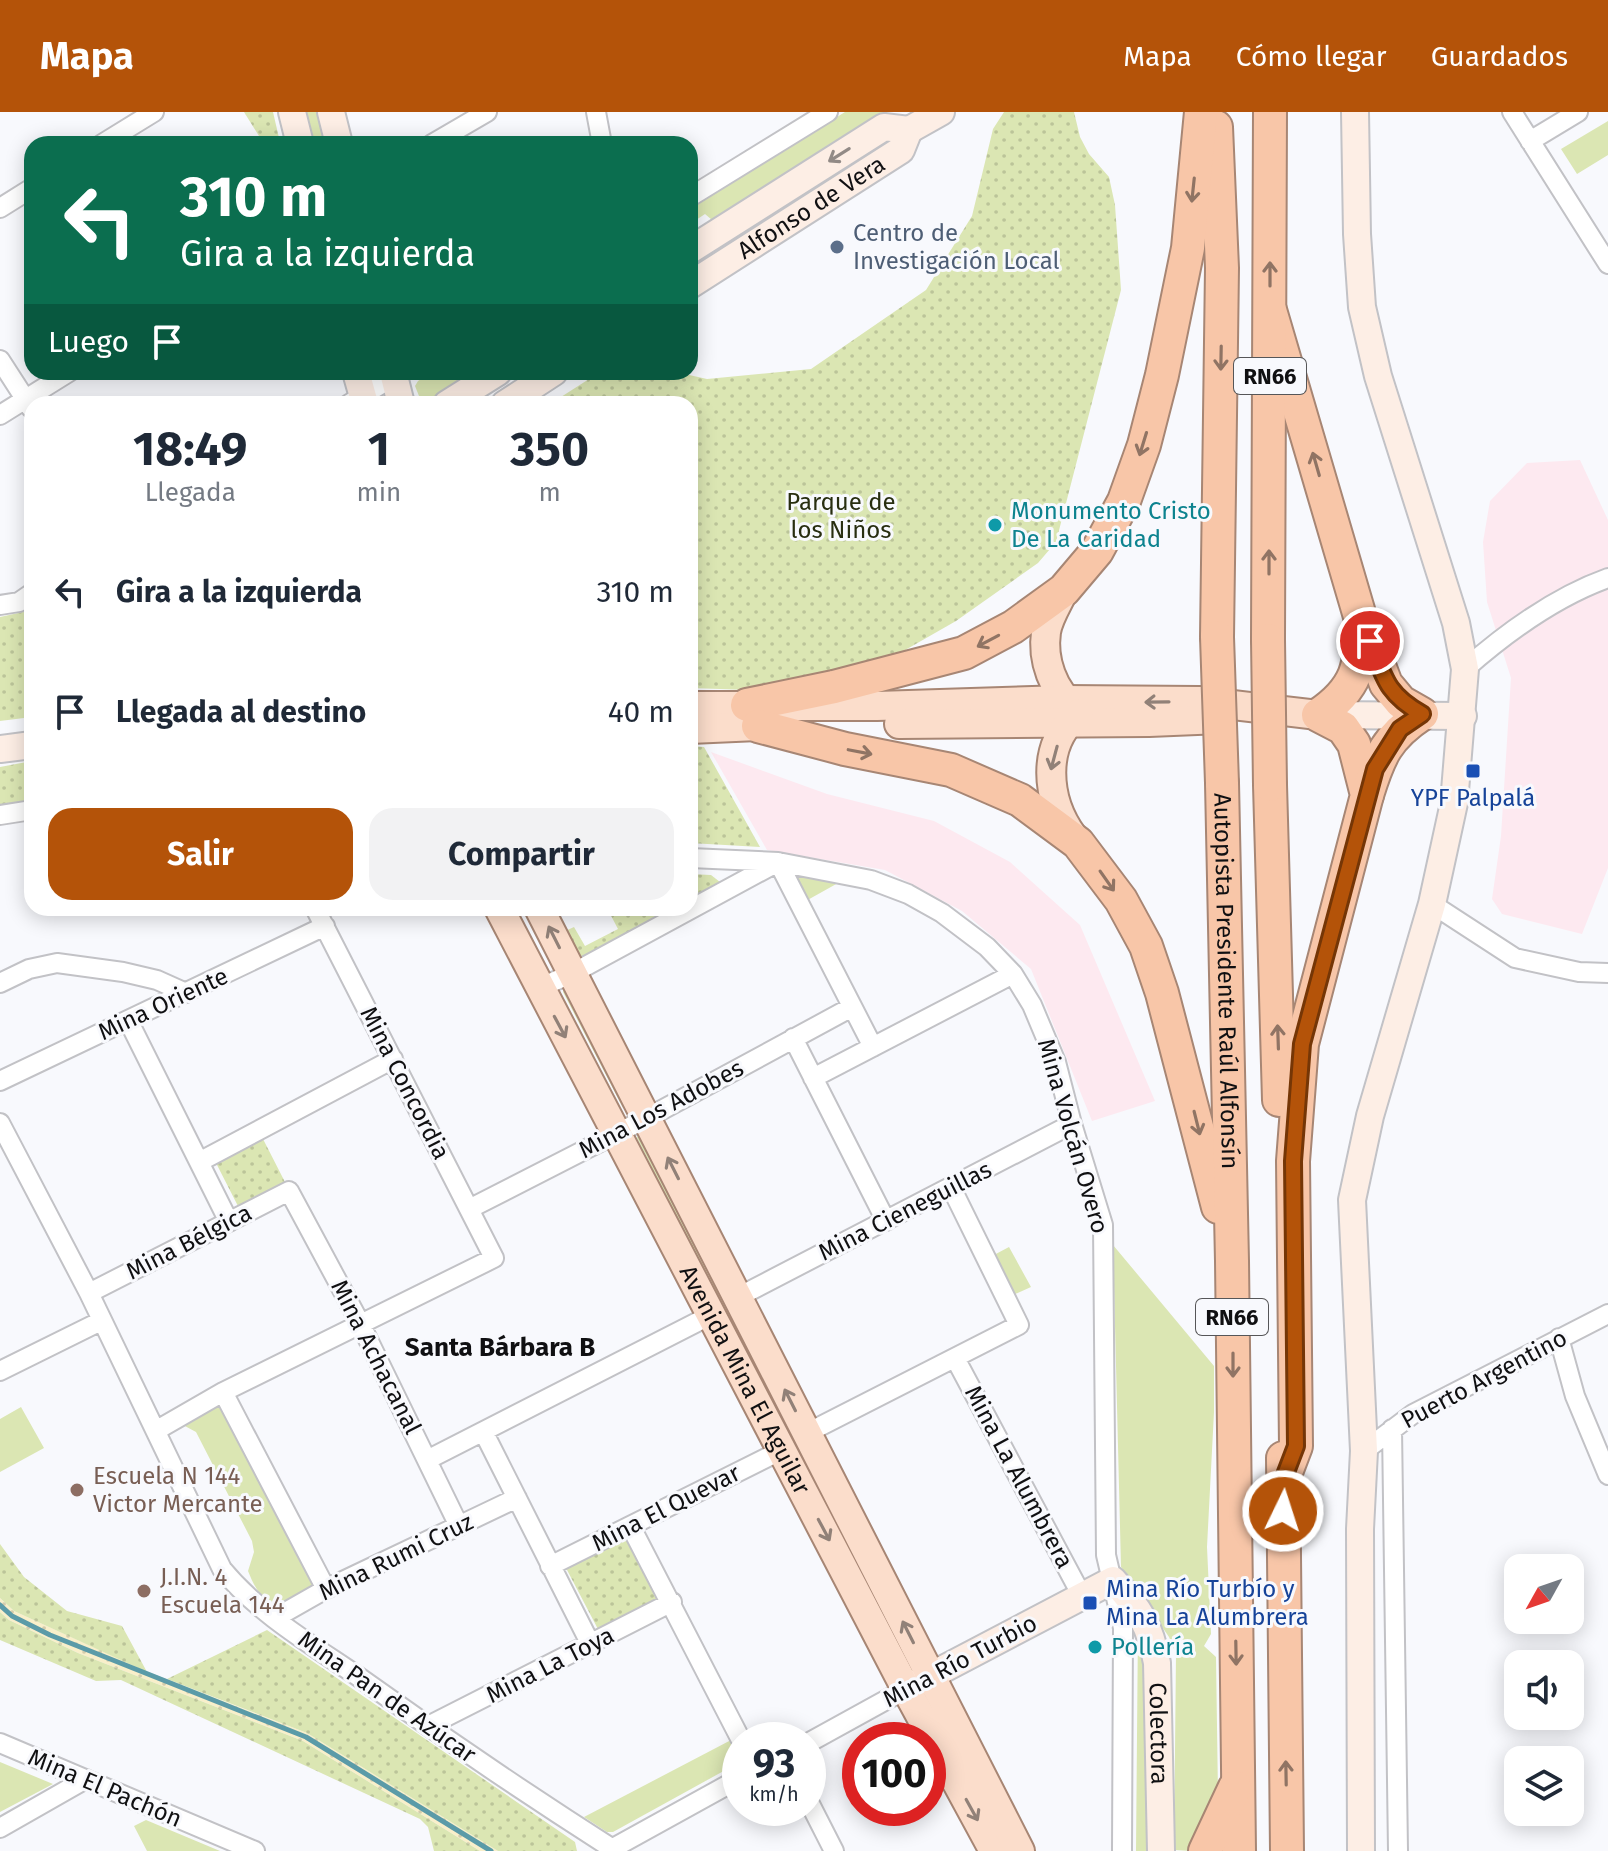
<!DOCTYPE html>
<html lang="es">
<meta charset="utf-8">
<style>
body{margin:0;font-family:"Fira Sans",sans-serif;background:#f2f2f3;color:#1f2937;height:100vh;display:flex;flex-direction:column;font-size:30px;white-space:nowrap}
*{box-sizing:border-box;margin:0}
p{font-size:26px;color:#747a83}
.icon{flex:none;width:44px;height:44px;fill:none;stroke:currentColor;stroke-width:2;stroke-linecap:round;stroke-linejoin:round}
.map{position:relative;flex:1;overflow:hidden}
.side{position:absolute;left:24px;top:284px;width:674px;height:520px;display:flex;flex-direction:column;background:#fff;border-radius:24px;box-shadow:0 4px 20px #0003}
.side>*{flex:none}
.banner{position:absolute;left:24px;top:24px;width:674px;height:244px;border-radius:24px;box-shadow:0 4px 20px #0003;background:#0b6e4f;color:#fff;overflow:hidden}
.needle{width:52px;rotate:230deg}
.tools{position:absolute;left:1504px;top:1442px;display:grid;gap:16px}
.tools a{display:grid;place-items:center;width:80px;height:80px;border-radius:16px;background:#fff;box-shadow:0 4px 20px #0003;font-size:40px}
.speed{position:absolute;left:722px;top:1610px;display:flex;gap:16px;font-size:40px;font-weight:700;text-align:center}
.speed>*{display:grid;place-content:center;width:104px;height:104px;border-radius:50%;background:#fff;box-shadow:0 4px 20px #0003;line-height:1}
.speed small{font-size:20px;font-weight:400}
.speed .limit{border:12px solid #d22;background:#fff;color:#111}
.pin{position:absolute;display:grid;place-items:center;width:68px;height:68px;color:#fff;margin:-34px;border:4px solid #fff;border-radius:50%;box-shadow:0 2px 8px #0007}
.me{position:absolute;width:88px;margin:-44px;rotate:4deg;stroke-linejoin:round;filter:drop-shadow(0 0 6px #0008)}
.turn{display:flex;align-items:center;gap:28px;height:168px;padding:0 24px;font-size:36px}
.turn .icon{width:104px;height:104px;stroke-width:2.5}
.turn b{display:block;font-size:56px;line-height:68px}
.then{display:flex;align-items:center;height:76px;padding:0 24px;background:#0003;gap:16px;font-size:30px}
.eta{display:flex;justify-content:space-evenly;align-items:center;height:136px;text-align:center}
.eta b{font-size:48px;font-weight:700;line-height:56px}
.cta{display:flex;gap:16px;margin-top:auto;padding:16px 24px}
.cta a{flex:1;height:92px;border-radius:24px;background:#b45309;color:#fff;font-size:32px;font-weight:700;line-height:92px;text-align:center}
.cta a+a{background:#f2f2f3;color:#1f2937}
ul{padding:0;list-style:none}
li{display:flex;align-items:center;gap:24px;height:120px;padding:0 24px}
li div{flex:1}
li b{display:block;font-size:30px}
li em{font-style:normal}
header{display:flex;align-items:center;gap:48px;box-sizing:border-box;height:112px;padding:0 40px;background:#b45309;color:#fff}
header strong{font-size:38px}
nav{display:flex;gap:44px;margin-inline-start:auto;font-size:28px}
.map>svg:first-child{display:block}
.commercial{fill:#fde9f0}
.grass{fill:#dbe6b3}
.sand{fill:url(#sand-dots)}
.park{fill:url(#park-dots)}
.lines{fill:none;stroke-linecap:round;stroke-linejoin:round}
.stream{stroke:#5b9ba8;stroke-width:5}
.street-casing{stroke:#c2c2c6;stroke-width:22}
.secondary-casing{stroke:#c2c2c6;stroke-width:30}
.primary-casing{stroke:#a78674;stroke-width:32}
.highway-casing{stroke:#a78674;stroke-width:36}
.street{stroke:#fff;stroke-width:18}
.secondary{stroke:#fdeee5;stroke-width:26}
.primary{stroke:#fbddcb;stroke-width:28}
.highway{stroke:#f8c6a8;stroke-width:32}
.highway-bridge-casing{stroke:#a78674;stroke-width:36;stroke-linecap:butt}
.highway-bridge{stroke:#f8c6a8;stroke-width:32}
.oneway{stroke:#928a86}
.oneway2{stroke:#907464}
.oneway3{stroke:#918178}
.route-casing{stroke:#753606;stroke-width:20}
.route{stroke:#b45309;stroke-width:14}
.service-dot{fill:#5c6f8a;stroke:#f8f9fd;stroke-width:3}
.culture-dot{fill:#0f9aa8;stroke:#f8f9fd;stroke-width:3}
.transit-dot{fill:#1a4fb4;stroke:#f8f9fd;stroke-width:3}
.education-dot{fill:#8d6e63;stroke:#f8f9fd;stroke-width:3}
.labels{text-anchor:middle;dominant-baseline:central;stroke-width:6;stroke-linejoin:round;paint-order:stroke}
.shield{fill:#f8f9fd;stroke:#565658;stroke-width:2}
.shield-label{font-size:22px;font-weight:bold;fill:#101012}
.street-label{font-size:24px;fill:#101012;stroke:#f8f9fd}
.service-label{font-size:24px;fill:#4e5e75;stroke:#f8f9fd;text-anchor:start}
.park-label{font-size:24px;fill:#282e10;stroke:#f8f9fd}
.culture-label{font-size:24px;fill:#0d838f;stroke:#f8f9fd;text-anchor:start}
.transit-label{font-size:24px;fill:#164399;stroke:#f8f9fd}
.education-label{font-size:24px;fill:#785e54;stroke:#f8f9fd;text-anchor:start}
.neighbourhood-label{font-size:26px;font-weight:bold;fill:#101012;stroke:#f8f9fd}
</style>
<header>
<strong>Mapa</strong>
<nav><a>Mapa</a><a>Cómo llegar</a><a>Guardados</a></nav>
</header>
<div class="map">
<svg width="1608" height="1739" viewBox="0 0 1608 1739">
<defs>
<pattern id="sand-dots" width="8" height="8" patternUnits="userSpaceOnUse" patternTransform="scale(2)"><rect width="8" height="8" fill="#f9efca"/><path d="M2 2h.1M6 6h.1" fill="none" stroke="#d4ccac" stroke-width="1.8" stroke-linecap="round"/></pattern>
<pattern id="park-dots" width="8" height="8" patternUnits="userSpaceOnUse" patternTransform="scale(2)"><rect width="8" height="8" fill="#dbe6b3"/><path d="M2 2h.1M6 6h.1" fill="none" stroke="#bbc499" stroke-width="1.8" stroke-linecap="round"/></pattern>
</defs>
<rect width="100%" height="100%" fill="#f8f9fd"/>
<path class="commercial" d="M 1580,348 L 1608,408 L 1608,756 L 1582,822 L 1502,802 L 1492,787 L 1501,724 L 1511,566 L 1487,490 L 1483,430 L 1490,389 L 1527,351 Z
M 711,640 L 827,682 L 934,709 L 1010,750 L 1080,813 L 1155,989 L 1092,1009 L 1031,857 L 962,799 L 885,758 L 767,738 Z"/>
<path class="grass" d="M 306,0 L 318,0 L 326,32 L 314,32 Z
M 845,0 L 888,0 L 755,84 L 712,108 L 705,102 L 690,112 L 690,96 Z
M 1608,9 L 1608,43 L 1577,62 L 1561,37 Z
M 431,260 L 474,260 L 434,285 L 423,287 L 419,284 L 415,274 L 418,269 Z
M 786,754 L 847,766 L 804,790 Z
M 565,874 L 629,997 L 623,996 L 563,880 Z
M 639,1020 L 757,1248 L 750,1248 L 637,1026 Z
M 1113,1133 L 1214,1254 L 1214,1300 L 1207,1435 L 1211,1522 L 1204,1534 L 1216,1545 L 1218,1682 L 1191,1739 L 1174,1738 L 1176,1542 L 1169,1525 L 1121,1455 Z
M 1009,1135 L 1031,1175 L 1013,1183 L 992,1144 Z
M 223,1292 L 317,1475 L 281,1494 C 261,1489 255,1476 248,1459 L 254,1440 L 252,1429 L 196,1320 L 183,1313 Z
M 21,1295 L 44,1336 L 0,1360 L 0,1307 Z
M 1138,1511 L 1146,1529 L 1151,1739 L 1136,1739 Z
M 733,1627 L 740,1640 L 740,1650 L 613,1720 L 607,1720 L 584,1705 Z
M 0,1650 L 53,1672 L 0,1700 Z
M 146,1708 L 220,1739 L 147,1739 L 134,1714 Z"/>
<path class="sand" d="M 0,1486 L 14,1499 L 148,1560 L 307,1621 L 498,1739 L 480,1739 L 303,1629 L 78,1541 L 9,1508 L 0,1500 Z"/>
<path class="park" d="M 244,0 L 273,0 L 279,26 L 264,32 Z
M 1004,0 L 1074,0 L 1080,25 L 1089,42 L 1109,65 L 1115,93 L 1121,178 L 1056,430 L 1038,451 L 956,509 L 886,549 L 779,579 L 690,576 L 690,292 L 550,292 L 600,260 L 676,260 L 707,267 L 811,257 L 926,178 L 972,104 L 993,17 Z
M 32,498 L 32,605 L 0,609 L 0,505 Z
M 690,634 L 704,635 L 760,735 L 690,731 Z
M 32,649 L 32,688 L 0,693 L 0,655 Z
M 690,762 L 711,763 L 720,770 L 719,774 L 690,790 Z
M 607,796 L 680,796 L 581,846 L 575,843 L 563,820 L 574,815 L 585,834 L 618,817 Z
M 263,1027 L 287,1074 L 240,1098 L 216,1051 Z
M 631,1423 L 666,1490 L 600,1521 L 566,1456 Z
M 0,1432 L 24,1465 L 67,1499 L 122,1514 L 147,1560 L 14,1499 L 0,1486 Z
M 0,1500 L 9,1508 L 78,1541 L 303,1629 L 480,1739 L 434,1739 L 428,1715 L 420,1707 L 121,1568 L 96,1569 L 0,1528 Z
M 267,1518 L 575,1730 L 577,1739 L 498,1739 L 307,1621 L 167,1567 Z"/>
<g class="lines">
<path class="stream" d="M 0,1493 L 12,1504 L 50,1523 L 306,1625 L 491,1739"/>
<g class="street-casing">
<path id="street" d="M 596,0 L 602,32
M 1512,0 L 1608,152
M 1530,29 L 1578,0
M 102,32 L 154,0
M 432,32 L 487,0
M 690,85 L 828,0
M 0,96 L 32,76
M 0,248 L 31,296
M 349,292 L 401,260
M 0,303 L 69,260
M 0,493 L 19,490 L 32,481
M 1465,557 C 1507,520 1555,485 1608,466
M 0,703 L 32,698
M 690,746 L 778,750 L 871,768 L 908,782 L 942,801 L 987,835 L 1013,862 L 1032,893 L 1056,950 L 1072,1012 L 1103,1113 L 1106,1443 L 1123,1516 L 1122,1739
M 1432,792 L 1515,846 L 1579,860 L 1608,861
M 0,871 L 29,857 L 57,851 L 123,860 L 157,868 L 186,881
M 539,876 L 573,861 L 778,750 L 873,935
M 128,908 L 229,1110
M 793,926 L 886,1109
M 813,966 L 1013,862
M 0,969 L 325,814
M 0,1011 L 89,1181 L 222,1457 C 258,1501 309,1531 356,1563 C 441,1624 528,1683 616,1739
M 199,1050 L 393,947
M 469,1097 L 647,1006 L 852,895
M 89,1181 L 289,1079 L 360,1211 L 459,1414
M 738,1185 L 1072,1012
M 1559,1226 L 1575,1284 L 1608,1363
M 955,1246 L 1082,1484
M 0,1259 L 101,1209
M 223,1280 L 326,1477
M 1392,1317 L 1398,1739
M 157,1318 L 223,1280 L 494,1146 L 315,796
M 484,1321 L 591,1533
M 807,1321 L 1019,1213 L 951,1075
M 1364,1339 L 1413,1302 L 1608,1202
M 427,1348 L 711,1203
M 631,1415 L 741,1628
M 550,1454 L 782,1338
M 275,1506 L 326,1477 L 517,1386
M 428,1614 L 672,1490
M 0,1631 L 255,1739
M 808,1631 L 906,1577
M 808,1688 L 834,1739
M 0,1716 L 86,1667
M 608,1739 L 740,1666"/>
</g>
<g class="secondary-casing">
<g id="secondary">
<path d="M 292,0 L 300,32"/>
<path d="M 331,0 L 339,32"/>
<path d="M 1355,0 L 1357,122 L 1362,195 L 1378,264 L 1456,511 L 1465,557 L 1454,691 L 1432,792 L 1370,1004 L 1352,1088 L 1364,1339 L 1360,1417 L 1361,1739"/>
<path d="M 909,18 L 941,0"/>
<path d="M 690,138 L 884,15 L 909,18"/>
<path id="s1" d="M 690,173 L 901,38 L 909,18"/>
<path d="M 356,260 L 365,292"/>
<path d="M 393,260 L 401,292"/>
<path d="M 447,292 L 498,260"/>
<path d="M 505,292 L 554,260"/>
<path d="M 1319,603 L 1463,604"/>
<path d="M 0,637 L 32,633"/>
<path id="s2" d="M 913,1573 L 1113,1468 C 1139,1496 1150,1513 1157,1551 L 1161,1739"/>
</g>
</g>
<g class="primary-casing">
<g id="primary">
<path d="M 1064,478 C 1058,491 1048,506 1046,520 C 1042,548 1053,579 1075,596"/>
<path d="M 690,594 L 877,594 L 1065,588 L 1199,589 L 1318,603"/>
<path d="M 899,612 L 1149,610 L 1221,607"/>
<path d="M 690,617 L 781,613"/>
<path d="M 1073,725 C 1046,688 1040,632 1079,601"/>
<path id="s3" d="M 499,796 L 906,1577 L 994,1739"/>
<path d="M 539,796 L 1020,1739"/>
</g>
</g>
<g class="highway-casing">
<g id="highway">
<path d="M 1216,15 L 1222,156 L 1217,525"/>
<path d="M 1270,198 L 1361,508 C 1362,553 1357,577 1318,603 L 1343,616 L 1354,632 L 1367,683 L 1302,932 L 1293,1049 L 1296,1334 L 1283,1368"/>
<path d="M 1366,519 L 1386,572 L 1401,590 L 1422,602 C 1387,625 1379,644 1367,683"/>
<path d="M 1268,528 L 1270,0"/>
<path d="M 747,593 L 834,575 L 964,541 L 1013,515 L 1064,478 L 1097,439 L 1124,389 L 1144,333 L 1162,263 L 1188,136 L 1201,0"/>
<path d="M 758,614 L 845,637 L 951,658 L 1020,688 L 1078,731 L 1121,788 L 1146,834 L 1162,881 L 1218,1095"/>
<path id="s4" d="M 1222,671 L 1232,1149 L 1239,1739"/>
<path d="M 1270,673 L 1279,988"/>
<path d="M 1283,1346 L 1287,1739"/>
<path d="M 1205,1739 L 1235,1675"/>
</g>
</g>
<use href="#street" class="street"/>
<use href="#secondary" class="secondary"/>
<use href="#primary" class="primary"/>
<use href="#highway" class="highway"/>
<g class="highway-bridge-casing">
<path id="highway-bridge" d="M 1217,525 L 1222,671
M 1268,528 L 1270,673"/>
</g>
<use href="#highway-bridge" class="highway-bridge"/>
</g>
<defs><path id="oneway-shaft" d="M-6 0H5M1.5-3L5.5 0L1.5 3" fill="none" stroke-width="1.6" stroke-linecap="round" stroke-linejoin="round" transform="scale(2)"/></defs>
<use class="oneway" href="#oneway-shaft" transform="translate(839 43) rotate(148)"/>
<g class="oneway2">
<use href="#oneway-shaft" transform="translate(1193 78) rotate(96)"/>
<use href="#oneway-shaft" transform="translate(1270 162) rotate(-90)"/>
<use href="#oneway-shaft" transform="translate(1221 246) rotate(91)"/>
<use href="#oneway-shaft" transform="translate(1143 332) rotate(107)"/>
<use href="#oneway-shaft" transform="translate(1316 352) rotate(-106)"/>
<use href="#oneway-shaft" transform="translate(1269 450) rotate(-90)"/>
<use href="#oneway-shaft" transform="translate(988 529) rotate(152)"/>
<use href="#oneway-shaft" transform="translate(860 640) rotate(11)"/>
<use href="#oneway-shaft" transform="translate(1107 769) rotate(55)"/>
<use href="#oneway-shaft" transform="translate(1278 925) rotate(-92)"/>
<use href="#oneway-shaft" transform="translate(1197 1011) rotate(76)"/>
<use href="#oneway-shaft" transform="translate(1233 1253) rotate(90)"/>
<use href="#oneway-shaft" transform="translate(1236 1541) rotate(89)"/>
<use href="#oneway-shaft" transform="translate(1286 1661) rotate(-91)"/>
</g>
<g class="oneway3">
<use href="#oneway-shaft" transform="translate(1157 590) rotate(179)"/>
<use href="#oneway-shaft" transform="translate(1054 646) rotate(105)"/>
<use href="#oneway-shaft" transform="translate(554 825) rotate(-117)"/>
<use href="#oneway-shaft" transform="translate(560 915) rotate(62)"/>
<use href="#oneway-shaft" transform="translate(673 1056) rotate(-117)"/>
<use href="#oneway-shaft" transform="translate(790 1288) rotate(-117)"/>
<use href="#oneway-shaft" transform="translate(824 1418) rotate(62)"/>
<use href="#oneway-shaft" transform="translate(908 1520) rotate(-117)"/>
<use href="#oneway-shaft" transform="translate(972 1698) rotate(61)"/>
</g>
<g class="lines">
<g class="route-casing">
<path id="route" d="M 1283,1399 L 1283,1368 L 1296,1334 L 1293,1049 L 1302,932 L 1375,657 L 1400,617 L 1422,602 C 1386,582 1384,565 1370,529"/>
</g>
<use href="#route" class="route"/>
</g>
<circle class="service-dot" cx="837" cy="135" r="8"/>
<g class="culture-dot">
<circle cx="995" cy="413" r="8"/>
<circle cx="1095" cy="1535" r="8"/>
</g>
<g class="transit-dot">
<rect x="1465" y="651" width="16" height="16" rx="4"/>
<rect x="1082" y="1483" width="16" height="16" rx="4"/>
</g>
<g class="education-dot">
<circle cx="77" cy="1378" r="8"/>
<circle cx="144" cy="1479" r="8"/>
</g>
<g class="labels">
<g class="shield">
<rect x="1234" y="246" width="72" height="36" rx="6"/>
<rect x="1196" y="1187" width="72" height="36" rx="6"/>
</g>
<g class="shield-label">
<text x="1270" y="264">RN66</text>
<text x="1232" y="1205">RN66</text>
</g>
<g class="street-label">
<text stroke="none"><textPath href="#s1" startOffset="144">Alfonso de Vera</textPath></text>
<text stroke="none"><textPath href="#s4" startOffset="198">Autopista Presidente Raúl Alfonsín</textPath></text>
<text transform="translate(163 892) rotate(-25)">Mina Oriente</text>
<text transform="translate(405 971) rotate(63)">Mina Concordia</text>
<text transform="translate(661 997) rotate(-28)">Mina Los Adobes</text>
<text transform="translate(1073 1024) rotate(74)">Mina Volcán Overo</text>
<text transform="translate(905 1099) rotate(-27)">Mina Cieneguillas</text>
<text transform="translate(189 1130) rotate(-27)">Mina Bélgica</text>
<text transform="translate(376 1245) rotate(63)">Mina Achacanal</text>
<text transform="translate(1484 1267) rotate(-28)">Puerto Argentino</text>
<text stroke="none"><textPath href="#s3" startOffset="532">Avenida Mina El Aguilar</textPath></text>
<text transform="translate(1019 1365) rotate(62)">Mina La Alumbrera</text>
<text transform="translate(666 1396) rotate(-27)">Mina El Quevar</text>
<text transform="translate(396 1445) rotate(-26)">Mina Rumi Cruz</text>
<text transform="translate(960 1549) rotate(-28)">Mina Río Turbio</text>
<text transform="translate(550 1553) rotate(-27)">Mina La Toya</text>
<text transform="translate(387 1585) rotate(35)">Mina Pan de Azúcar</text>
<text stroke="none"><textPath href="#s2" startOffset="392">Colectora</textPath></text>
<text transform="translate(105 1676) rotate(23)">Mina El Pachón</text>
</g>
<g class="service-label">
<text x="853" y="121">Centro de<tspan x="853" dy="28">Investigación Local</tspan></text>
</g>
<g class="park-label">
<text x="841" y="390">Parque de<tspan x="841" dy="28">los Niños</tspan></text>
</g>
<g class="culture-label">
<text x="1011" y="399">Monumento Cristo<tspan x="1011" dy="28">De La Caridad</tspan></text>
<text x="1111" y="1535">Pollería</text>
</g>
<g class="transit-label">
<text x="1473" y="686">YPF Palpalá</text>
<text x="1106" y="1477" text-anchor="start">Mina Río Turbío y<tspan x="1106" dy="28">Mina La Alumbrera</tspan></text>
</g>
<g class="education-label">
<text x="93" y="1364">Escuela N 144<tspan x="93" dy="28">Victor Mercante</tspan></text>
<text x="160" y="1465">J.I.N. 4<tspan x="160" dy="28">Escuela 144</tspan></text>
</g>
<g class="neighbourhood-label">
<text x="500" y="1235">Santa Bárbara B</text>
</g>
</g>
</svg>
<div class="tools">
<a><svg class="needle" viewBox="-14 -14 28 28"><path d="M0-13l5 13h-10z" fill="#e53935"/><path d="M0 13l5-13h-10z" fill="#747a83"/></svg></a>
<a><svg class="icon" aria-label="sound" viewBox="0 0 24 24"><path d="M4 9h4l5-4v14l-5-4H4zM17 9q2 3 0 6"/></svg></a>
<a><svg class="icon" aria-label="layers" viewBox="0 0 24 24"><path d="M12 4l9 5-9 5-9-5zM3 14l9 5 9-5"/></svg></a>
</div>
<div class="speed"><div>93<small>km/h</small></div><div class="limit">100</div></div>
<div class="pin" style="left:1370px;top:529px;background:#d93025"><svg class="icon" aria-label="arrive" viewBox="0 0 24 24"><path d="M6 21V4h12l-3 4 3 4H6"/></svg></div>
<svg class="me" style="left:1283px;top:1399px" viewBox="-20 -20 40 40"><circle r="17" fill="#b45309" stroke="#fff" stroke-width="3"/><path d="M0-11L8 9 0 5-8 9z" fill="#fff"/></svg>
<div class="banner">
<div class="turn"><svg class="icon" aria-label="left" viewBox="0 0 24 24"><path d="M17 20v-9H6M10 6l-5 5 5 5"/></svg><div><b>310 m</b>Gira a la izquierda</div></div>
<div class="then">Luego<svg class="icon" aria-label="arrive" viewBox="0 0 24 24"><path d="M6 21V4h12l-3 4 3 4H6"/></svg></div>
</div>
<section class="side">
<div class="eta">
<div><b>18:49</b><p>Llegada</p></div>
<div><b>1</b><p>min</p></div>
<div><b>350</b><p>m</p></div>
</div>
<ul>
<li><svg class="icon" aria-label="left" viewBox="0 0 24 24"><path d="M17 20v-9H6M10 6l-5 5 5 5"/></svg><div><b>Gira a la izquierda</b></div><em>310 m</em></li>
<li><svg class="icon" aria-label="arrive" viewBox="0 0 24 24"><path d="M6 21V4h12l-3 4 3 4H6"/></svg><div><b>Llegada al destino</b></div><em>40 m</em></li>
</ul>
<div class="cta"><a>Salir</a><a>Compartir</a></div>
</section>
</div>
